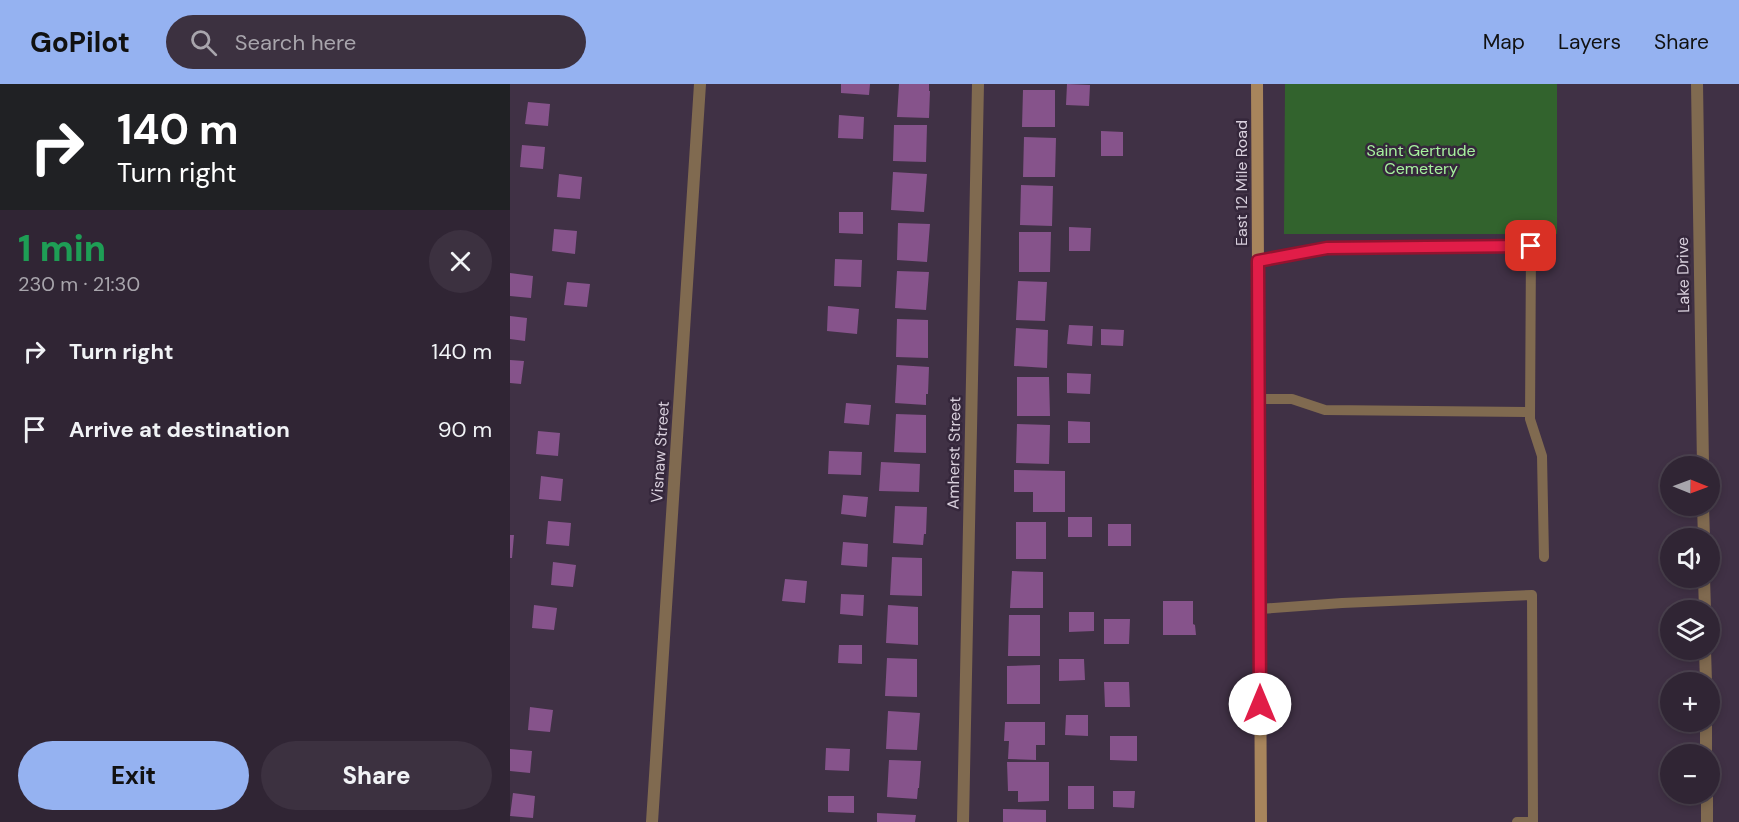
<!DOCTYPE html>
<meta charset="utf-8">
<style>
body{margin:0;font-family:"DM Sans",sans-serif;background:#3c3140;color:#f1f3f6;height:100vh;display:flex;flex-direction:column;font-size:22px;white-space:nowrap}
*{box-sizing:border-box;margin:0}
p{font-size:20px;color:#a8a5ac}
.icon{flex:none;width:33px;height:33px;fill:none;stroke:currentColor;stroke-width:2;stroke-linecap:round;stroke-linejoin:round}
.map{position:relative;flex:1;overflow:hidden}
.drawer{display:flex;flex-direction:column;background:#302534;width:510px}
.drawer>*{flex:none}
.guide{background:#202124;color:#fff;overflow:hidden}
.needle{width:39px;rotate:91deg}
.tools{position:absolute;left:1150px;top:372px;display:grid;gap:12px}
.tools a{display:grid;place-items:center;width:60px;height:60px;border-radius:50%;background:#302534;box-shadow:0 3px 9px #0003,0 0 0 2px #4b424f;font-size:30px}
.pin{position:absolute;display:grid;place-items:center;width:51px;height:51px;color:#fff;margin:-26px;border-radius:12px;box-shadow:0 3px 9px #0006}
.me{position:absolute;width:66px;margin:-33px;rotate:0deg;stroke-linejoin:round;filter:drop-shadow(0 0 4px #0008)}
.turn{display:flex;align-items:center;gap:21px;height:126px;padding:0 18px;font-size:27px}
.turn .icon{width:78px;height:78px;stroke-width:2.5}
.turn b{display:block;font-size:42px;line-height:51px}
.round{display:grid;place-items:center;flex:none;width:63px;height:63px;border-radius:32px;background:#3c3140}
.head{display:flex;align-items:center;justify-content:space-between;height:102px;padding:0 18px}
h1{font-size:36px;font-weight:800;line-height:45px;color:#1e9e55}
.action{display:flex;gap:12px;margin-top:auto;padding:12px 18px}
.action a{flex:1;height:69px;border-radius:36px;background:#95b2f1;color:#111;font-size:24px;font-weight:800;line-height:69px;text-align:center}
.action a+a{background:#3c3140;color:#f1f3f6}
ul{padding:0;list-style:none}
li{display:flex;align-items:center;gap:18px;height:78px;padding:0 18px}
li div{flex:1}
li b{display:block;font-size:22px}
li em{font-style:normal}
header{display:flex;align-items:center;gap:36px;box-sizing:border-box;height:84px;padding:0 30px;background:#95b2f1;color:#111}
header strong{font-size:28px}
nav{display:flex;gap:33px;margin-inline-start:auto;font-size:21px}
.search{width:420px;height:54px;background:#3c3140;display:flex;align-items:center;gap:15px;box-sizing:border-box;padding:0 21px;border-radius:33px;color:#a8a5ac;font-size:22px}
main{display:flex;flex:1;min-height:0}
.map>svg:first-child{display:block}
.green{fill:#32632d}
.building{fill:#86538b}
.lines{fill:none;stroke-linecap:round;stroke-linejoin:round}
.service{stroke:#806a50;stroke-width:10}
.minor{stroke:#806a50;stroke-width:12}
.secondary{stroke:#a8855c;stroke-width:12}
.route-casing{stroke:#92132f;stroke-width:15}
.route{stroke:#e11d48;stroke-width:10}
.labels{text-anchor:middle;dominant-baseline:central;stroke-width:5;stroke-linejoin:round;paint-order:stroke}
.park-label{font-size:16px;fill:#a6f19e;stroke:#35273b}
.street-label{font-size:16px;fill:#d9d0dd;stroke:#35273b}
</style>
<header>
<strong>GoPilot</strong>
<div class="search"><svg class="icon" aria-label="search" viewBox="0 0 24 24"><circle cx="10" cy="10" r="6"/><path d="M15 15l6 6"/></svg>Search here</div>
<nav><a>Map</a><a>Layers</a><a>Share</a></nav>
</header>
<main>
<section class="drawer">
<div class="guide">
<div class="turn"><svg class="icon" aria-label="right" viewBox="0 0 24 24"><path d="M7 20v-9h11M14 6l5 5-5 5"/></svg><div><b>140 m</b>Turn right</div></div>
</div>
<div class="head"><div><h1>1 min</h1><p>230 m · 21:30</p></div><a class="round"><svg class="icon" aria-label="close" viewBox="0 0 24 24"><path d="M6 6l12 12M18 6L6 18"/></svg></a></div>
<ul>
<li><svg class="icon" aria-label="right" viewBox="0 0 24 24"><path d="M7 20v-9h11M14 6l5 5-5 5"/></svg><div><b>Turn right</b></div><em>140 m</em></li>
<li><svg class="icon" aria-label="arrive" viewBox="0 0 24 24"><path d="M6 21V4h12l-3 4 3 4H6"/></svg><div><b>Arrive at destination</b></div><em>90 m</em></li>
</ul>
<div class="action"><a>Exit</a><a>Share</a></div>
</section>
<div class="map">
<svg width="1229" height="738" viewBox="0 0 1229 738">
<rect width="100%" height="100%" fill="#403145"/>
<path class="green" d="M 775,0 L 1047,0 L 1047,150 L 774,150 Z"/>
<path class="building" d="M 331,0 L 360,0 L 359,11 L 331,9 Z
M 389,0 L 419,0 L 419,7 L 420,7 L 419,34 L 387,33 Z
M 557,0 L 580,1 L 579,22 L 556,21 Z
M 513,6 L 545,6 L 545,43 L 512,43 Z
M 18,18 L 40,20 L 38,42 L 15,40 Z
M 329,31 L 354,33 L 353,55 L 328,54 Z
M 384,41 L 417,41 L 416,78 L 383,77 Z
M 591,47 L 613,48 L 613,72 L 591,72 Z
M 514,53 L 546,54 L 545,93 L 513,93 Z
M 12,61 L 35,63 L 33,85 L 10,83 Z
M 383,88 L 417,90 L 414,128 L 381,126 Z
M 49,90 L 72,93 L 70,115 L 47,113 Z
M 511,101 L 543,102 L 542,142 L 510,141 Z
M 329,128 L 353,128 L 353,150 L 329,149 Z
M 388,139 L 420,140 L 417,178 L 387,176 Z
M 559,143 L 581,144 L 580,167 L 559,167 Z
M 44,145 L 67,147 L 65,170 L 42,167 Z
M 509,148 L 541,148 L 540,188 L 509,188 Z
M 325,175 L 352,176 L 351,203 L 324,202 Z
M 387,187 L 419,188 L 416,226 L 385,224 Z
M 0,189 L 23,192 L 21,214 L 0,212 Z
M 508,197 L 537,198 L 535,237 L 506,236 Z
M 57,198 L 80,200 L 77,223 L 54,221 Z
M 318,222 L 349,225 L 347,250 L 317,247 Z
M 0,232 L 17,234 L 15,257 L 0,255 Z
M 387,235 L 418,236 L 418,274 L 386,273 Z
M 559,241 L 583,242 L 582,262 L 557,260 Z
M 506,244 L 538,246 L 537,284 L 504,282 Z
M 591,245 L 614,246 L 613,262 L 591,261 Z
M 0,276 L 14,277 L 11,300 L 0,299 Z
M 387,281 L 419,283 L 418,310 L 416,310 L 416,321 L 385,319 Z
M 557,289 L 581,290 L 580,310 L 557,309 Z
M 507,293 L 539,293 L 540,332 L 507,332 Z
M 336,319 L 361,321 L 359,341 L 334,339 Z
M 386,330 L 416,331 L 416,369 L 384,368 Z
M 558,337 L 580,338 L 580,359 L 558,359 Z
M 507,340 L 540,341 L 539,380 L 506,379 Z
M 28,347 L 50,349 L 48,372 L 26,370 Z
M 319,367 L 352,368 L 351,391 L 318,390 Z
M 371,378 L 410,380 L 409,408 L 369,407 Z
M 504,386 L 555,387 L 555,428 L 523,428 L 523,408 L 504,408 Z
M 31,392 L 53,395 L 51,417 L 29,415 Z
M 333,411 L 358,413 L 356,433 L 331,430 Z
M 385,422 L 417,423 L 416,450 L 414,450 L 413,461 L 383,459 Z
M 558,433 L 582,433 L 582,453 L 558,453 Z
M 38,437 L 61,439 L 59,462 L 36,460 Z
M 506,438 L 536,438 L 536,475 L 506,475 Z
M 598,440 L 621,440 L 621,462 L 598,462 Z
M 0,451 L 4,451 L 2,474 L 0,474 Z
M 333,458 L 358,460 L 357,483 L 331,481 Z
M 382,473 L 412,474 L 412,512 L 380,511 Z
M 43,478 L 66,481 L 63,503 L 41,501 Z
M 502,487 L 533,488 L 533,524 L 500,524 Z
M 275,495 L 297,497 L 295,519 L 272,517 Z
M 331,510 L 354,511 L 353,532 L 330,530 Z
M 653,517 L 683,517 L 683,540 L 685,541 L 686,551 L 653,551 Z
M 24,521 L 47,524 L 44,546 L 22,544 Z
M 378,521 L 408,523 L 408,561 L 376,559 Z
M 559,528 L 584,528 L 584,547 L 559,548 Z
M 499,531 L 530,531 L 530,572 L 498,572 Z
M 594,535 L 620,535 L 619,560 L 594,560 Z
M 329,561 L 352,561 L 352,580 L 328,579 Z
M 377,574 L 407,575 L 407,613 L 375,612 Z
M 549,575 L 574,575 L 575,596 L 549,597 Z
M 530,581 L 530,620 L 497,620 L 497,582 Z
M 594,598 L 619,598 L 620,623 L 595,623 Z
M 20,623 L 43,626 L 40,648 L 18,646 Z
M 378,627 L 410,629 L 407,666 L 376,665 Z
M 556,631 L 578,631 L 578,652 L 555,651 Z
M 495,638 L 535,638 L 535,661 L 526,661 L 526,676 L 498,675 L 499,657 L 494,657 Z
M 600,652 L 627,652 L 627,677 L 600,676 Z
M 316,664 L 340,665 L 339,687 L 315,686 Z
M 0,665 L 22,667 L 20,689 L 0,687 Z
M 379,676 L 411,677 L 409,704 L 408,704 L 407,715 L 377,713 Z
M 497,678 L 539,678 L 539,717 L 508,718 L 508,707 L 498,707 Z
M 558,702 L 584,702 L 584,725 L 558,725 Z
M 603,707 L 625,707 L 624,724 L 603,723 Z
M 3,709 L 25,712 L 23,734 L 0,732 Z
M 318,712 L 344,712 L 344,729 L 318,728 Z
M 493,725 L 536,726 L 536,738 L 493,738 Z
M 367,729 L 406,731 L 405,738 L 367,738 Z"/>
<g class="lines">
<path class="service" d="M 748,177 L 817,164 L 1021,162 L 1020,335 L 1032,372 L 1034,473
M 749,315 L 782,315 L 815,326 L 1020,328
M 750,525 L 832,519 L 1022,511 L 1023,738 L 1007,738"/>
<path class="minor" d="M 1187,0 L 1193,382
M 1193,422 L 1194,454
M 1194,494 L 1195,526
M 1195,566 L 1196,598
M 1196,638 L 1196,670
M 1197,710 L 1197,738
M 142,738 L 190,0
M 453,738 L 468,0"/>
<path class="secondary" d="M 747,0 L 751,738"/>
</g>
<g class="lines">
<g class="route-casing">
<path id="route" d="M 750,620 L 748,177 L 817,164 L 1021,162"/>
</g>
<use href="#route" class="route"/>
</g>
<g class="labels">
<g class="park-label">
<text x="911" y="66">Saint Gertrude<tspan x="911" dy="18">Cemetery</tspan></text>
</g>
<g class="street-label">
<text transform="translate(731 99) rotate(-90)">East 12 Mile Road</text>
<text transform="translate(1173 191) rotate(-91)">Lake Drive</text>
<text transform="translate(150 368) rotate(-86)">Visnaw Street</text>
<text transform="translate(444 369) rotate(-89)">Amherst Street</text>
</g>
</g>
</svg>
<div class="tools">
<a><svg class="needle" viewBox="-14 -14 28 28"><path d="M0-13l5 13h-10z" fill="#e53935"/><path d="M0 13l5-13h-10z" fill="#a8a5ac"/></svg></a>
<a><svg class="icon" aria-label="sound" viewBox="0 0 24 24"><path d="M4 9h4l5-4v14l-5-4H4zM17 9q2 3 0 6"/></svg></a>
<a><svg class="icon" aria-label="layers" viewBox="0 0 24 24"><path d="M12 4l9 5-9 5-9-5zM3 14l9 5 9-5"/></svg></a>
<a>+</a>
<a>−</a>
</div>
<div class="pin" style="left:1021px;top:162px;background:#d93025"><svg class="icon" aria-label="arrive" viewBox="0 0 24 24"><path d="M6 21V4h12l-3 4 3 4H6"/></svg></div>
<svg class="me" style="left:750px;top:620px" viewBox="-20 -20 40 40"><circle r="19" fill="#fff"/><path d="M0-13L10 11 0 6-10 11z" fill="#e11d48"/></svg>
</div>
</main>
